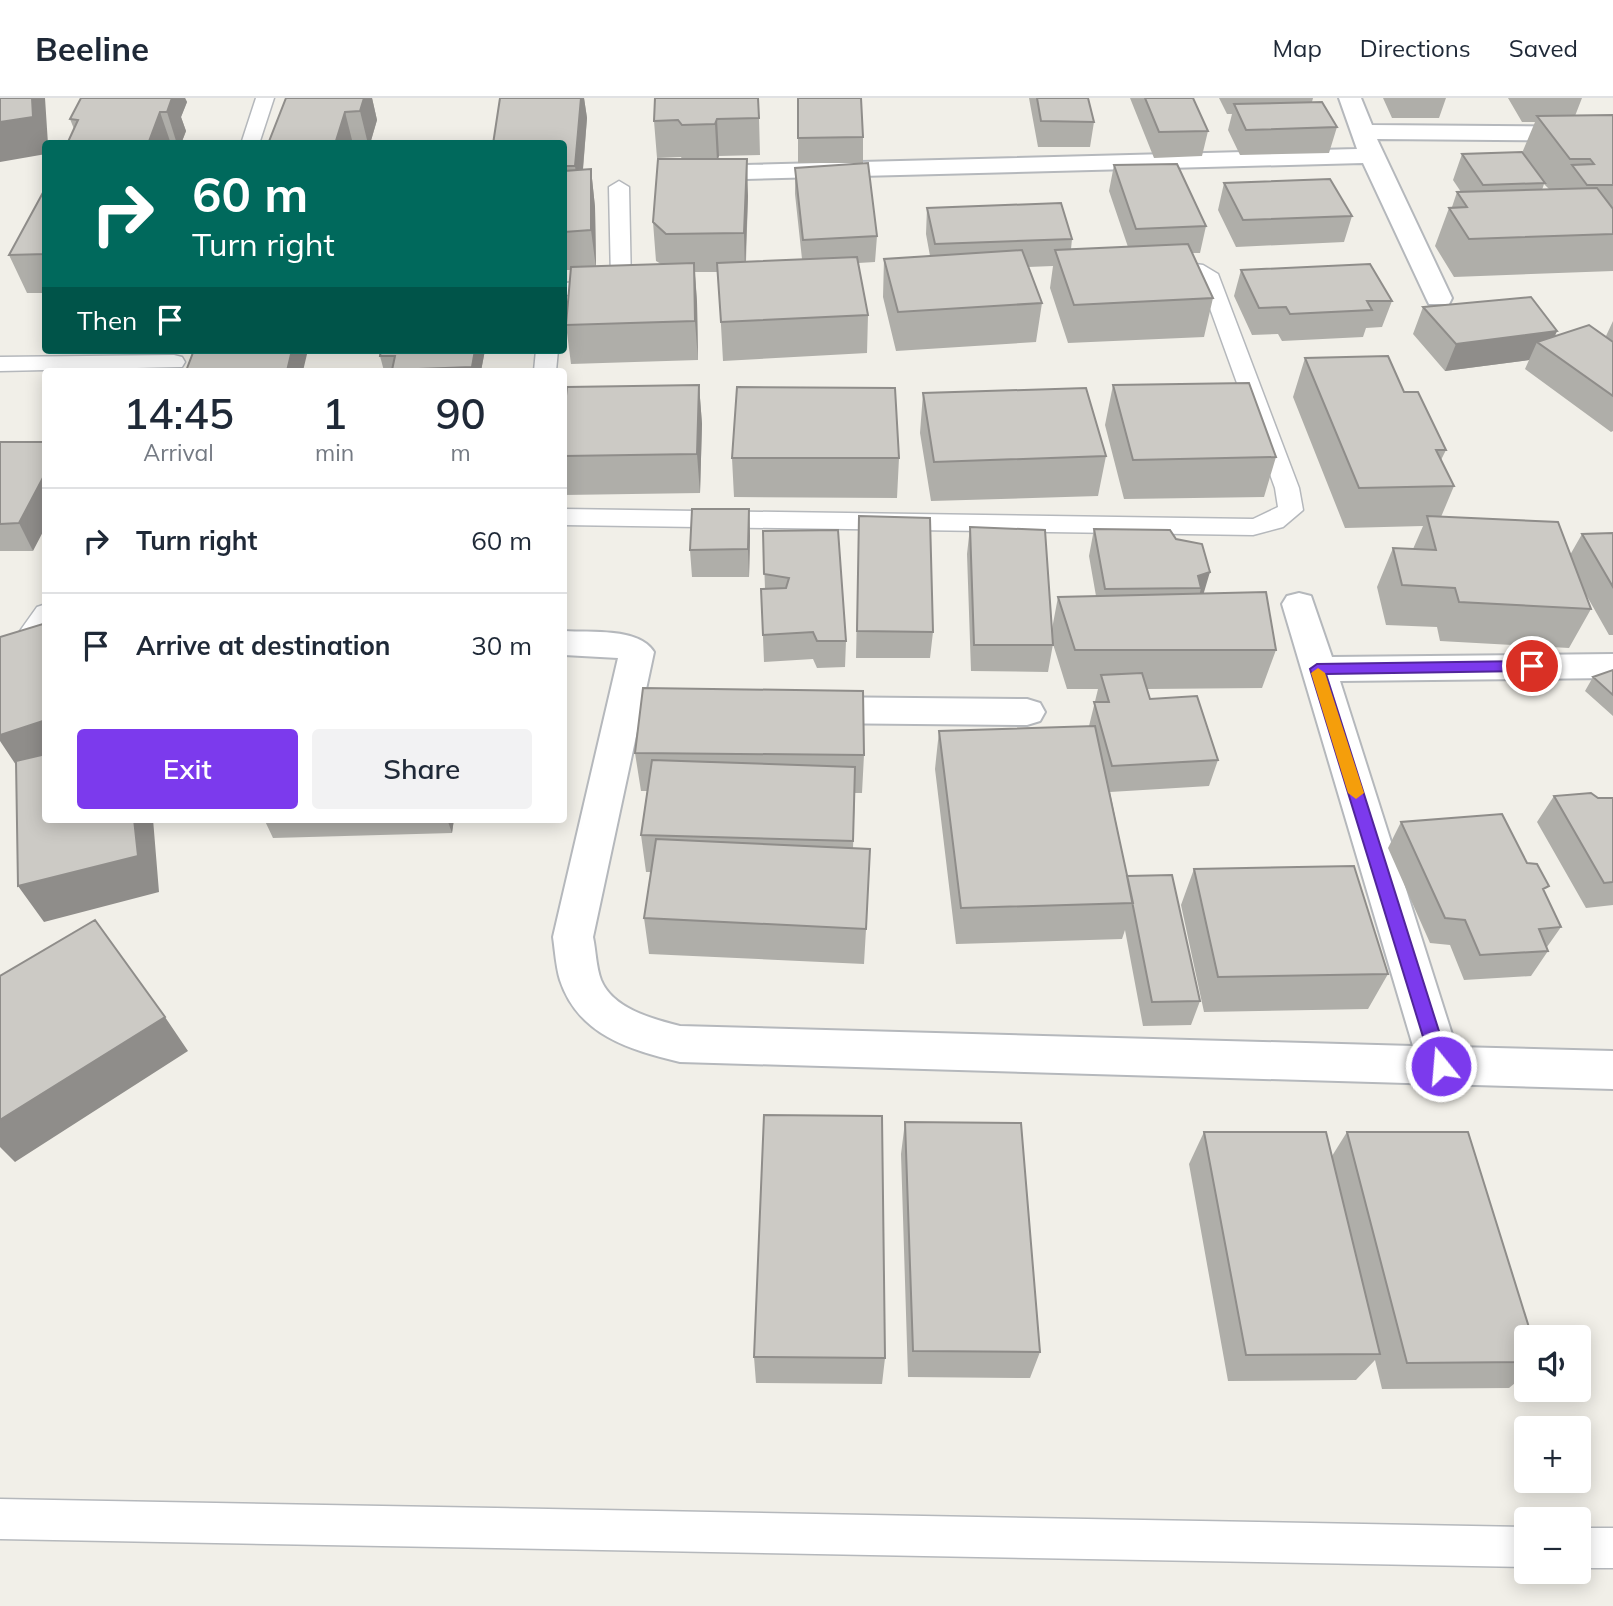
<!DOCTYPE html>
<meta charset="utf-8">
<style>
body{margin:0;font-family:Mulish,sans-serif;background:#f2f2f3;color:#1f2937;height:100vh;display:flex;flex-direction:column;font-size:26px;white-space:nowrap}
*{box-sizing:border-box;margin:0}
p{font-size:23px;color:#747a83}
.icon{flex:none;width:38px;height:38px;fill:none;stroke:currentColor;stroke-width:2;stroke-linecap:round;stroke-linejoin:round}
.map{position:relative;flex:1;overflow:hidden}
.drawer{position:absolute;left:42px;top:270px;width:525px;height:455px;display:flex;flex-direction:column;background:#fff;border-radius:7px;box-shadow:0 4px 18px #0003}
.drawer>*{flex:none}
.hud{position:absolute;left:42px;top:42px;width:525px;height:214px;border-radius:7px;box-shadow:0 4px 18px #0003;background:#00695c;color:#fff;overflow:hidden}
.fabs{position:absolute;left:1514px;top:1227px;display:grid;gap:14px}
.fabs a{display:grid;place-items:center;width:77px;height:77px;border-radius:7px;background:#fff;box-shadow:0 4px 18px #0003;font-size:35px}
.pin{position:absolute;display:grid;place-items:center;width:60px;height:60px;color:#fff;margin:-30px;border:4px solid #fff;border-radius:50%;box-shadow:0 2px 7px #0007}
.me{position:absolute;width:77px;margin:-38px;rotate:343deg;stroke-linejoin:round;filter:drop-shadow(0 0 5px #0008)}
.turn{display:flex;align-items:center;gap:24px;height:147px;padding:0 35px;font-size:32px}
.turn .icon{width:91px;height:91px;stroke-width:2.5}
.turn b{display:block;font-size:49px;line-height:60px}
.then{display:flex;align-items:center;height:66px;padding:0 35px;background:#0003;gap:14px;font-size:26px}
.eta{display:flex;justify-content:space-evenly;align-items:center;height:119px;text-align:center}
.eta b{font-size:42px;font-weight:600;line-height:49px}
.primary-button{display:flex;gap:14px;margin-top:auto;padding:14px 35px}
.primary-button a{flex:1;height:80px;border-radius:7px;background:#7c3aed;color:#fff;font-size:28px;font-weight:600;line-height:80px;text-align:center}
.primary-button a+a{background:#f2f2f3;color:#1f2937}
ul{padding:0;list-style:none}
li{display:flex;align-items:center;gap:21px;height:105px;padding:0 35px;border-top:2px solid #e0e1e3}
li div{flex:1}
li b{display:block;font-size:26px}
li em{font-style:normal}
header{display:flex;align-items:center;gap:42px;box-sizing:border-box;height:98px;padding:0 35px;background:#fff;border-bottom:2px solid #e0e1e3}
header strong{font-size:33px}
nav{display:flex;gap:38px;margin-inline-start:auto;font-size:24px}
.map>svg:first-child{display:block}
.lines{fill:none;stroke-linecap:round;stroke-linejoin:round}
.lane-casing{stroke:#b5b8bc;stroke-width:3}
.street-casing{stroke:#b5b8bc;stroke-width:4}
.lane{fill:#fff;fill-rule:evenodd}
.street{fill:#fff;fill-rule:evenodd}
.wall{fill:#afaea9;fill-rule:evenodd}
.shaded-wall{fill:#8f8d8a}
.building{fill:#cccac5;stroke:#8f8d8a;stroke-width:2}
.route{fill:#7c3aed;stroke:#51269a;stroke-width:2}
.slow{fill:#f59e0b}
</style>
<header>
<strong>Beeline</strong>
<nav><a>Map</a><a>Directions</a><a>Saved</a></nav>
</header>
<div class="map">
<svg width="1613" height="1508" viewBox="0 0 1613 1508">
<rect width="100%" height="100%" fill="#f1efe8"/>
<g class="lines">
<g class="lane-casing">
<path id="lane" d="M 256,0 L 274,0 L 259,46 L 241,46 Z
M 619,83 L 629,89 L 631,188 L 621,194 L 564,197 L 564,185 L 611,182 L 609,89 Z
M 1172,163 L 1203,167 L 1218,176 L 1299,390 L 1303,412 L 1283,429 L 1253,437 L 564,427 L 564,411 L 1253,421 L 1278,409 L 1275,390 L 1199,180 L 1165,173 L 1162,169 Z
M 536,252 L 558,252 L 556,273 L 534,273 Z
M 174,257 L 182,259 L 185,264 L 182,269 L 0,273 L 0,259 Z
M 46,506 L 46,535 L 10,588 L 0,591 L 0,561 L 37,509 Z
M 0,1401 L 1526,1429 L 1526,1469 L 0,1441 Z
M 1578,1430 L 1613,1430 L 1613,1470 L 1578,1470 Z"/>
</g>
<g class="street-casing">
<path id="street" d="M 1339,0 L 1361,0 L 1372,27 L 1613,29 L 1613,43 L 1377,41 L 1452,200 L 1449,206 L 1429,206 L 1426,200 L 1363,65 L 708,82 L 699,80 L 696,75 L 699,70 L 708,68 L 1357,51 Z
M 1299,495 L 1311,498 L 1332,559 L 1613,556 L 1613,580 L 1340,583 L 1456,949 L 1613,953 L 1613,991 L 680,964 C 630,952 578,937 560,882 C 556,869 555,853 553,839 L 618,560 L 564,557 L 564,533 C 590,535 639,529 654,554 L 593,839 C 596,853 596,869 601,882 C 613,911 653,921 680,928 L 1413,948 L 1282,506 L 1287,498 Z
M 812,599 L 1027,601 L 1040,605 L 1045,614 L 1040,623 L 1027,627 L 812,625 L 799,621 L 794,612 L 799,603 Z"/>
</g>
<use href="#lane" class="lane"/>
<use href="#street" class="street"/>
</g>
<path class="wall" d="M 81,0 L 185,0 L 187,4 L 181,19 L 186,33 L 181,46 L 67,46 L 74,31 L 70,21 Z
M 286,0 L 372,0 L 377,22 L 370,46 L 268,46 Z
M 500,0 L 584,0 L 587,20 L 583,72 L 591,71 L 595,109 L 596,168 L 661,166 L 656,163 L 653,124 L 682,61 L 681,59 L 657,60 L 654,23 L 759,20 L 760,57 L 719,58 L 718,61 L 748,98 L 746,164 L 802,161 L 795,96 L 795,70 L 877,138 L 875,164 L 858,165 L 868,217 L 867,255 L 723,263 L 718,174 L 695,174 L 697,204 L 698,262 L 571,266 L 566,227 L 571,172 L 564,172 L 564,46 Z
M 798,0 L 863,39 L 863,65 L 798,65 Z
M 1029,0 L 1088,0 L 1094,24 L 1090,49 L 1038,49 Z
M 1130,0 L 1193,0 L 1208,33 L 1202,58 L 1154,60 Z
M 1219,0 L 1313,0 L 1312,4 L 1337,29 L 1329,55 L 1240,57 L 1228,32 L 1232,16 L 1227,16 Z
M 1383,0 L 1446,0 L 1439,20 L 1392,20 Z
M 1508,0 L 1582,0 L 1575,18 L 1613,17 L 1613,173 L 1454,179 L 1435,148 L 1449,110 L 1452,109 L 1457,94 L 1461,94 L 1453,82 L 1462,56 L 1522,55 L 1535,24 L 1522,24 ZM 1544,86 L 1549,91 L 1542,92 Z
M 1114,67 L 1206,128 L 1200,155 L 1192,155 L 1213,200 L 1204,239 L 1068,245 L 1050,190 L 1053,168 L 1028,169 L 1042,205 L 1036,244 L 896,253 L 883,199 L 884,161 L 930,158 L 926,136 L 927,110 L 1072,141 L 1071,151 L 1128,149 L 1109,93 Z
M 1224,85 L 1352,118 L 1344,144 L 1236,149 L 1218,112 Z
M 46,89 L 46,195 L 27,195 L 9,157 Z
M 1241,172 L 1392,203 L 1382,229 L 1366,230 L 1363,239 L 1282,243 L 1278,236 L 1252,237 L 1234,198 Z
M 1423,209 L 1557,233 L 1555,238 L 1606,238 L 1613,223 L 1613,333 L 1611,334 L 1525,271 L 1529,262 L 1445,273 L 1413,236 Z
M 381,252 L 485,252 L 481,273 L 384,273 L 380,258 Z
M 1305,260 L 1404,294 L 1446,352 L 1441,362 L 1454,388 L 1441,419 L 1570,457 L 1582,436 L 1613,435 L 1613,537 L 1609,537 L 1584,493 L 1591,511 L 1569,550 L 1440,543 L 1437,529 L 1386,527 L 1377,489 L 1393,450 L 1413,451 L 1423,428 L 1345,430 L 1293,299 Z
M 699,287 L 702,326 L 700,395 L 564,397 L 564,316 Z
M 1113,287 L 1276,359 L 1264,399 L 1124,401 L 1105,327 Z
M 923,295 L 1106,358 L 1098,398 L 931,403 L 920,335 Z
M 0,344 L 33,453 L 0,453 Z
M 732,360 L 899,360 L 897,400 L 734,399 Z
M 749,411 L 750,438 L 749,479 L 692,479 L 690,452 Z
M 859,418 L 933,534 L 930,560 L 856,560 Z
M 970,429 L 1052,531 L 1058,499 L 1096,498 L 1089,458 L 1094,431 L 1176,441 L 1202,446 L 1204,496 L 1276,552 L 1262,590 L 1147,591 L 1150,601 L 1218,662 L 1209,688 L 1110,694 L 1127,778 L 1200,903 L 1191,927 L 1143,928 L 1125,832 L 1122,841 L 956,846 L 935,671 L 939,633 L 1089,628 L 1098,591 L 1067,591 L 1053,546 L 1048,574 L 971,573 L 967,456 Z
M 763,433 L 846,543 L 845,569 L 817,570 L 813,561 L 764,564 L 761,491 L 765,491 Z
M 1613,572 L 1613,618 L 1585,593 L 1593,579 Z
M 635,655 L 864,657 L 862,695 L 855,695 L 853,750 L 866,831 L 864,866 L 649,856 L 644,820 L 651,774 L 646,774 L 641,737 L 647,693 L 641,693 Z
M 1554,698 L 1613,700 L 1613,807 L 1586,810 L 1537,724 Z
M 264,721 L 454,721 L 452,735 L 273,740 Z
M 1401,724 L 1527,765 L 1545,795 L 1561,829 L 1547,849 L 1548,853 L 1531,878 L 1464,882 L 1450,847 L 1430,845 L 1388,750 Z
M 1194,771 L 1388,876 L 1368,911 L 1204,914 L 1181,807 Z
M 905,1024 L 1040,1254 L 1030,1280 L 908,1279 L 901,1056 Z
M 1204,1034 L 1332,1058 L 1347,1034 L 1526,1239 L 1526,1276 L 1509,1290 L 1382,1291 L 1375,1262 L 1356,1282 L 1228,1283 L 1189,1066 Z
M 754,1259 L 885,1260 L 882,1286 L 756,1285 Z"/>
<path class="shaded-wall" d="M 32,0 L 45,0 L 48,46 L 46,46 L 46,56 L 0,64 L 0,24 Z
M 164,0 L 185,0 L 187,4 L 181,19 L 186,33 L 181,46 L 177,46 L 167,14 Z
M 359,0 L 372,0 L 377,22 L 370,46 L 368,46 L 360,13 Z
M 581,0 L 584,0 L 587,20 L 580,106 L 575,68 Z
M 160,14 L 171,46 L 148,46 Z
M 345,14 L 353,46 L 335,46 Z
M 717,21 L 719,58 L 717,63 L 715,26 Z
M 747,61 L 748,98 L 745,174 L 744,135 Z
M 591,71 L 595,109 L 596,170 L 591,132 Z
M 694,165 L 697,204 L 698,262 L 695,223 Z
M 1557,233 L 1548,252 L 1537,244 L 1529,262 L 1445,273 L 1456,246 Z
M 292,252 L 308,252 L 303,273 L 287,273 Z
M 475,252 L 485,252 L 481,273 L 472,273 L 472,269 Z
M 699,287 L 702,326 L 700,395 L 697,356 Z
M 46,374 L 46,428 L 33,453 L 19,425 Z
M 749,411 L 750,438 L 749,479 L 748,451 Z
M 1210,474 L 1202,501 L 1198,503 L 1201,490 L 1198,478 Z
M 46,622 L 46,668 L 22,676 L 0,643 L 0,637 Z
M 134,721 L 153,721 L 159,794 L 44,824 L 18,788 Z
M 447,721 L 454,721 L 452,735 Z
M 165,919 L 188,953 L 15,1064 L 0,1049 L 0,1022 Z"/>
<path class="building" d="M 0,0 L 32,0 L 33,19 L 0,24 Z
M 81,0 L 172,0 L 167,14 L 160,14 L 148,46 L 67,46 L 78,22 L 70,21 Z
M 286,0 L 364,0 L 360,13 L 345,14 L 335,46 L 268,46 Z
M 500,0 L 581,0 L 575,68 L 564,68 L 564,46 L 493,46 Z
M 655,0 L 758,0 L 759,20 L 717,21 L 715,26 L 682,27 L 678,22 L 654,23 Z
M 798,0 L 861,0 L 863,39 L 798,40 Z
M 1037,0 L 1088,0 L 1094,24 L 1041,23 Z
M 1145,0 L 1193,0 L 1208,33 L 1159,34 Z
M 1322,4 L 1337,29 L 1246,32 L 1234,6 Z
M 1613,17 L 1613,87 L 1587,87 L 1572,67 L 1594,66 L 1590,61 L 1570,61 L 1537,18 Z
M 1522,54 L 1545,85 L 1483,87 L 1462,56 Z
M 658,61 L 747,61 L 744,135 L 666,136 L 653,124 Z
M 868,65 L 877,138 L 803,142 L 795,70 Z
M 1177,66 L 1206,128 L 1136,131 L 1114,67 Z
M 591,71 L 591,132 L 564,134 L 564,73 Z
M 1330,81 L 1352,118 L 1243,122 L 1224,85 Z
M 46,89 L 46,156 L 9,157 Z
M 1597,90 L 1613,111 L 1613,136 L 1469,141 L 1449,110 L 1467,109 L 1457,94 Z
M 1061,105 L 1072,141 L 935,146 L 927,110 Z
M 1188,146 L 1213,200 L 1074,207 L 1055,152 Z
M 1022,152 L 1042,205 L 898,214 L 884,161 Z
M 857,159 L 868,217 L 721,224 L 717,165 Z
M 694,165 L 695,223 L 566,227 L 571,169 Z
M 1370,166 L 1392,203 L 1367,203 L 1372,212 L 1290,216 L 1286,209 L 1259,210 L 1241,172 Z
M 1531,199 L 1557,233 L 1456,246 L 1423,209 Z
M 1589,227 L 1613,244 L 1613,298 L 1537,244 Z
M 194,252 L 292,252 L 287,273 L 186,273 Z
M 381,252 L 475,252 L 472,269 L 392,272 L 395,258 L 380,258 Z
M 1388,258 L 1404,294 L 1418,294 L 1446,352 L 1436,352 L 1454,388 L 1359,390 L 1305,260 Z
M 1249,285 L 1276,359 L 1133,362 L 1113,287 Z
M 699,287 L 697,356 L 564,358 L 564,316 L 567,289 Z
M 737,289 L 895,290 L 899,360 L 732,360 Z
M 1086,290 L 1106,358 L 934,364 L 923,295 Z
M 0,344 L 46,344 L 46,374 L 19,425 L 0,426 Z
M 692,411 L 749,411 L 748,451 L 690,452 Z
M 859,418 L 930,420 L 933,534 L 857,533 Z
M 1427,418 L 1558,424 L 1591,511 L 1459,504 L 1455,490 L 1402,487 L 1393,450 L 1436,452 Z
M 970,429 L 1045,432 L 1053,547 L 974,547 Z
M 1094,431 L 1170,432 L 1176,441 L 1202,446 L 1210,474 L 1198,478 L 1201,490 L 1105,491 Z
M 838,432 L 846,543 L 817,543 L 813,534 L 763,537 L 761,491 L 786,490 L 789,480 L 764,476 L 763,433 Z
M 1613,435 L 1613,489 L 1582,436 Z
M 1266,494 L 1276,552 L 1075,552 L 1058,499 Z
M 46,525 L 46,622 L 0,637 L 0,539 Z
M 1613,572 L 1613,597 L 1593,579 Z
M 1142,575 L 1150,601 L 1197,598 L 1218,662 L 1112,668 L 1094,604 L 1109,604 L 1101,577 Z
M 643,590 L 863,593 L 864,657 L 635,655 Z
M 1095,628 L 1133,805 L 961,810 L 939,633 Z
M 46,656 L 46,721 L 134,721 L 138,758 L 18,788 L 16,663 Z
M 652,662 L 855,669 L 853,743 L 641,737 Z
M 1591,695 L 1598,700 L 1613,700 L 1613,784 L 1604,785 L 1554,698 Z
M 1502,716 L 1527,765 L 1537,766 L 1549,788 L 1543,791 L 1561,829 L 1539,831 L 1548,853 L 1480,857 L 1465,822 L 1445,820 L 1401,724 Z
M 656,741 L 870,751 L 866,831 L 644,820 Z
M 1354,768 L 1388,876 L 1218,879 L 1194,771 Z
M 1172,777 L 1200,903 L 1152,904 L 1127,778 Z
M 95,822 L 165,919 L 0,1022 L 0,878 Z
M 764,1017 L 882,1018 L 885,1260 L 754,1259 Z
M 905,1024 L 1021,1025 L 1040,1254 L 913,1253 Z
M 1204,1034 L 1326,1034 L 1380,1256 L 1246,1257 Z
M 1347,1034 L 1468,1034 L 1532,1239 L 1526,1239 L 1526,1264 L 1407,1265 Z"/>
<path class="route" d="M 1532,563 L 1539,568 L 1532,573 L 1326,576 L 1450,968 L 1441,976 L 1432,968 L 1310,571 L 1317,566 Z"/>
<path class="slow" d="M 1318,570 L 1325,575 L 1364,695 L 1356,701 L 1348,695 L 1311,575 Z"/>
</svg>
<div class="fabs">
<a><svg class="icon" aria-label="sound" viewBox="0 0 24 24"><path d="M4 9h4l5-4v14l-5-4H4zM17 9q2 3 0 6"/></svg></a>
<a>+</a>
<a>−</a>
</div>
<div class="pin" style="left:1532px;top:568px;background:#d93025"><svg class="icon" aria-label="arrive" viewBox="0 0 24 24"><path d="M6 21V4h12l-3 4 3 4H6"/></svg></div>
<svg class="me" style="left:1441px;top:968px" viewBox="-20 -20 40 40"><circle r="17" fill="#7c3aed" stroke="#fff" stroke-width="3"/><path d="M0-11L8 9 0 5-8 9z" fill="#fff"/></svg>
<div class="hud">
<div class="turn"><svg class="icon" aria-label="right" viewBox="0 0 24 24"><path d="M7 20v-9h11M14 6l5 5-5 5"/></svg><div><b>60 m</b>Turn right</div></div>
<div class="then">Then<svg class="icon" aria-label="arrive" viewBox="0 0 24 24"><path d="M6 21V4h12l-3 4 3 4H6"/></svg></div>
</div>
<section class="drawer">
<div class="eta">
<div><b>14:45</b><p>Arrival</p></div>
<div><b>1</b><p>min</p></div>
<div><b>90</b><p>m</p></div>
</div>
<ul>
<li><svg class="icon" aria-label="right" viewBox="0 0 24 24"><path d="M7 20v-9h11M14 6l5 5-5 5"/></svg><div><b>Turn right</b></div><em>60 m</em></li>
<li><svg class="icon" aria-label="arrive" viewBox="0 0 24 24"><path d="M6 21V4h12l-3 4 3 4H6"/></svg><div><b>Arrive at destination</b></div><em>30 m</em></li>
</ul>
<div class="primary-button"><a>Exit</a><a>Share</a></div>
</section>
</div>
